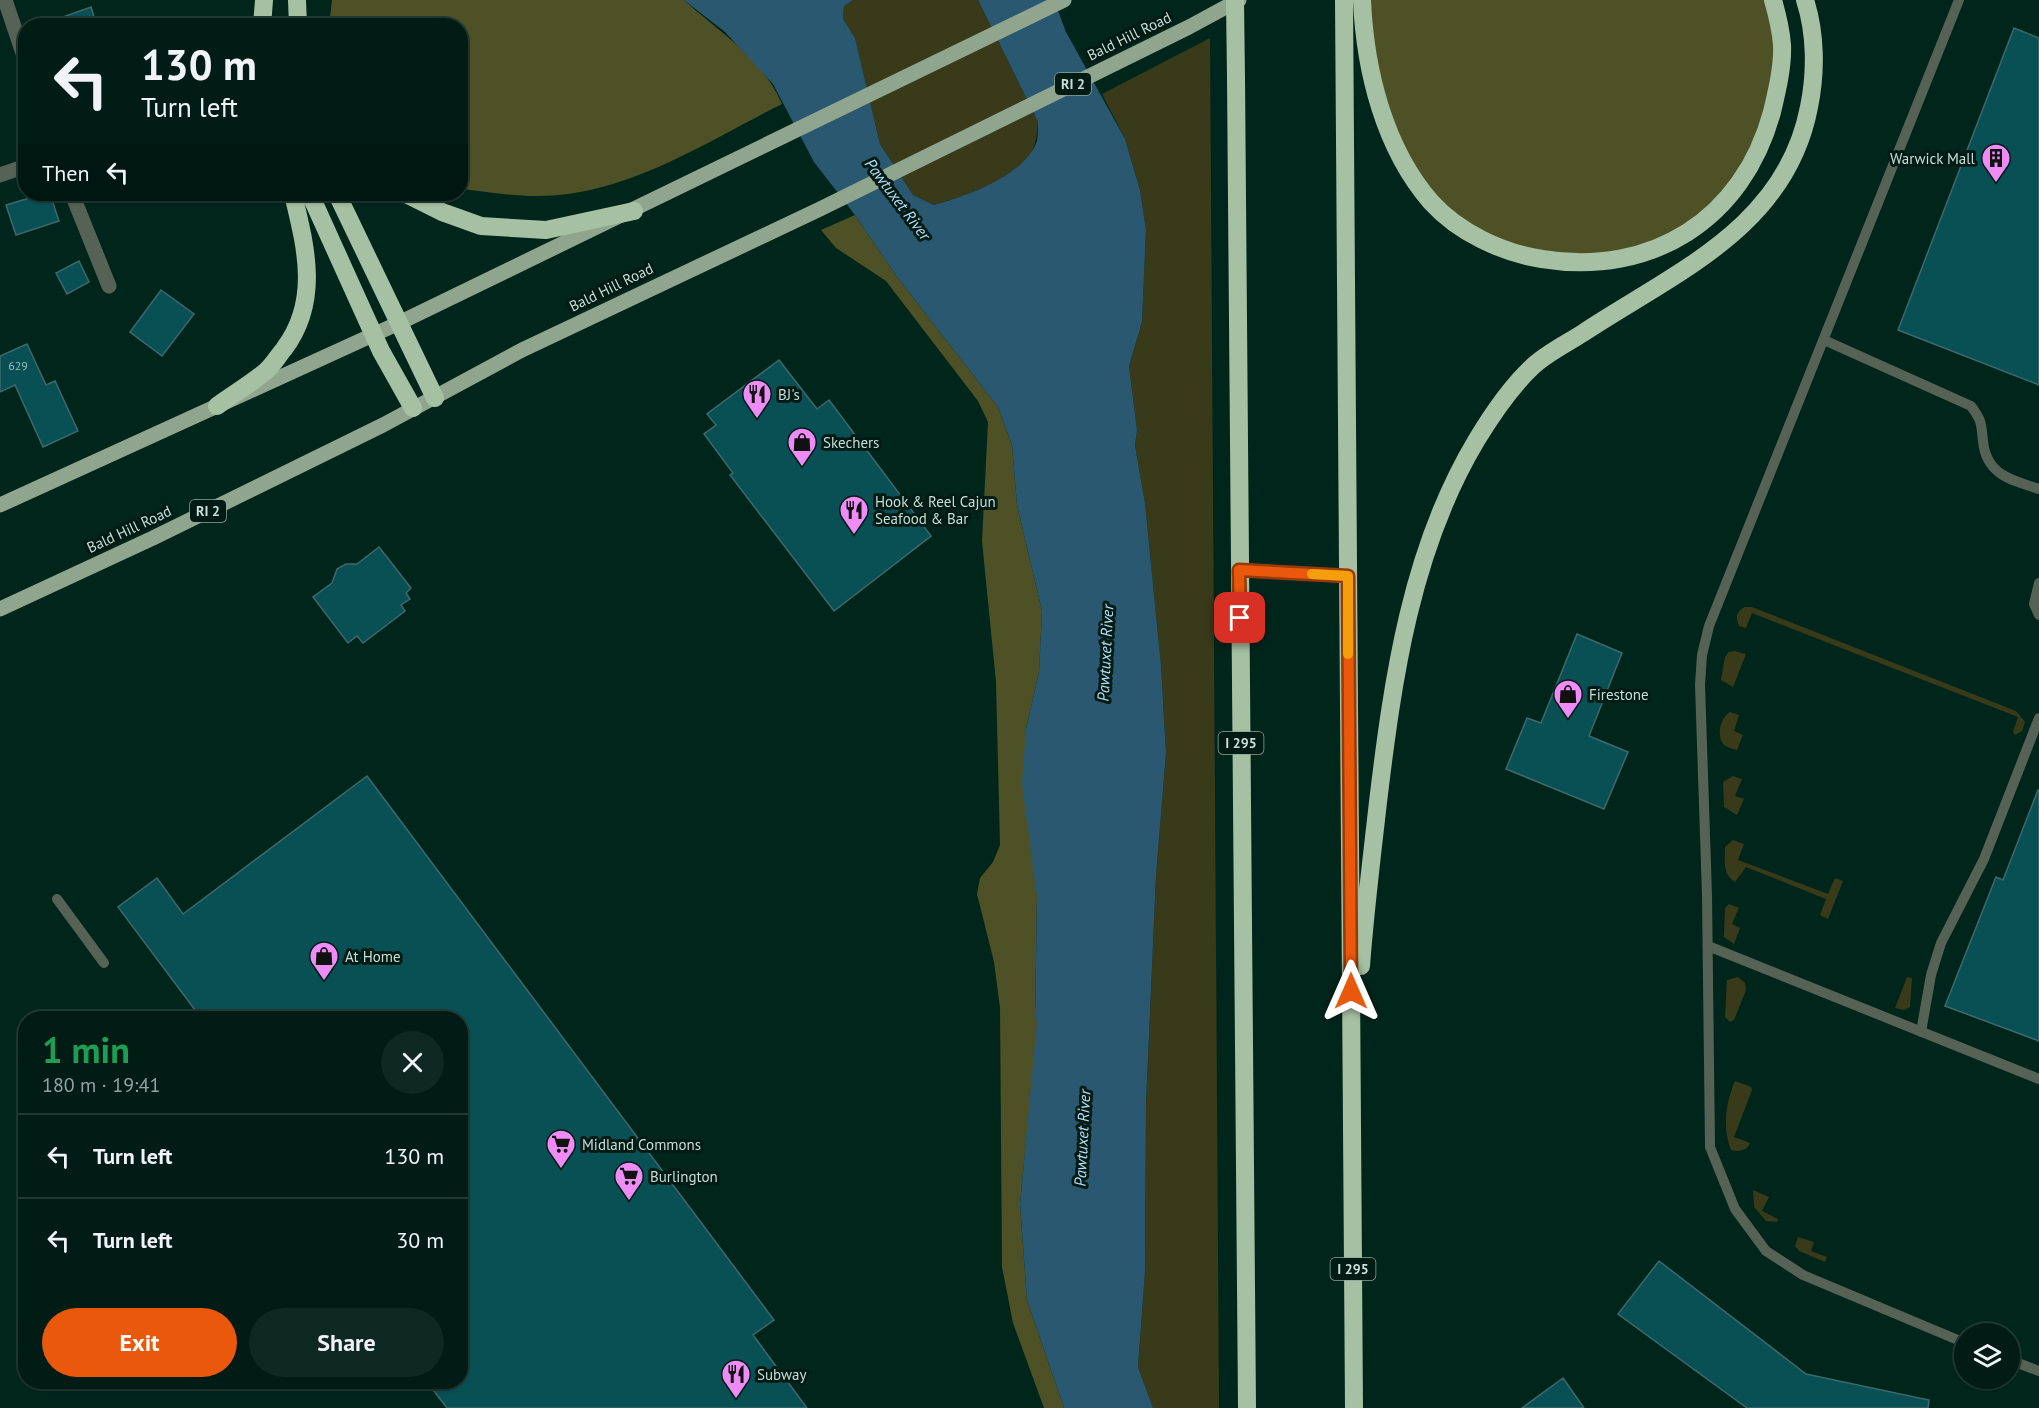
<!DOCTYPE html>
<meta charset="utf-8">
<style>
body{margin:0;font-family:"PT Sans",sans-serif;background:#0e2922;color:#f1f3f6;height:100vh;display:flex;flex-direction:column;font-size:22px;white-space:nowrap}
*{box-sizing:border-box;margin:0}
p{font-size:20px;color:#95a1a0}
.icon{flex:none;width:33px;height:33px;fill:none;stroke:currentColor;stroke-width:2;stroke-linecap:round;stroke-linejoin:round}
.map{position:relative;flex:1;overflow:hidden}
.drawer{position:absolute;left:18px;top:1011px;width:450px;height:378px;display:flex;flex-direction:column;background:#001c15;border-radius:24px;box-shadow:0 2px 4px #0004,0 0 0 2px #223a34}
.drawer>*{flex:none}
.banner{position:absolute;left:18px;top:18px;width:450px;height:183px;border-radius:24px;box-shadow:0 2px 4px #0004,0 0 0 2px #223a34;background:#001c15;color:#f1f3f6;overflow:hidden}
.fabs{position:absolute;left:1954px;top:1323px;display:grid;gap:12px}
.fabs a{display:grid;place-items:center;width:66px;height:66px;border-radius:50%;background:#001c15;box-shadow:0 2px 4px #0004,0 0 0 2px #223a34;font-size:30px}
.pin{position:absolute;display:grid;place-items:center;width:51px;height:51px;color:#fff;margin:-26px;border-radius:12px;box-shadow:0 3px 9px #0006}
.me{position:absolute;width:66px;margin:-33px;rotate:0deg;stroke-linejoin:round;filter:drop-shadow(0 0 4px #0008)}
.turn{display:flex;align-items:center;gap:21px;height:126px;padding:0 24px;font-size:27px}
.turn .icon{width:78px;height:78px;stroke-width:2.5}
.turn b{display:block;font-size:42px;line-height:51px}
.then{display:flex;align-items:center;height:57px;padding:0 24px;background:#0003;gap:12px;font-size:22px}
.round{display:grid;place-items:center;flex:none;width:63px;height:63px;border-radius:32px;background:#0e2922}
.overview{display:flex;align-items:center;justify-content:space-between;height:102px;padding:0 24px}
h1{font-size:36px;font-weight:700;line-height:45px;color:#1e9e55}
.primary-button{display:flex;gap:12px;margin-top:auto;padding:12px 24px}
.primary-button a{flex:1;height:69px;border-radius:36px;background:#ea580c;color:#fff;font-size:24px;font-weight:700;line-height:69px;text-align:center}
.primary-button a+a{background:#0e2922;color:#f1f3f6}
ul{padding:0;list-style:none}
li{display:flex;align-items:center;gap:18px;height:84px;padding:0 24px;border-top:2px solid #223a34}
li div{flex:1}
li b{display:block;font-size:22px}
li em{font-style:normal}
.map>svg:first-child{display:block}
.green{fill:#383a1a}
.forest{fill:#4e5125}
.water{fill:#2a5870}
.building{fill:#095055;stroke:#3d686c;stroke-width:1.5}
.lines{fill:none;stroke-linecap:round;stroke-linejoin:round}
.service{stroke:#576256;stroke-width:10}
.minor{stroke:#576256;stroke-width:15}
.primary{stroke:#90a58d;stroke-width:15}
.motorway{stroke:#a6c0a3;stroke-width:18}
.motorway-bridge{stroke:#a6c0a3;stroke-width:18}
.route-casing{stroke:#983908;stroke-width:15}
.route{stroke:#ea580c;stroke-width:10}
.slow{stroke:#f59e0b;stroke-width:10}
.labels{text-anchor:middle;dominant-baseline:central;stroke-width:6;stroke-linejoin:round;paint-order:stroke}
.number-label{font-size:12px;fill:#99bab6}
.shield{fill:#001b14;stroke:#8da49c;stroke-width:1.5}
.shield-label{font-size:14px;font-weight:bold;fill:#c9ded7}
.street-label{font-size:15px;fill:#c9ded7;stroke:#001b14}
.poi-label{font-size:15px;fill:#c9ded7;stroke:#001b14;text-anchor:start}
.water-label{font-size:16px;font-style:italic;fill:#b3def6;stroke:#001b14}
</style>
<div class="map">
<svg width="2039" height="1408" viewBox="0 0 2039 1408">
<rect width="100%" height="100%" fill="#00261c"/>
<path class="green" d="M 853,0 L 978,0 L 1038,122 C 1037,135 1036,148 1027,158 C 1008,181 962,197 934,205 L 913,195 L 880,144 L 855,39 L 843,19 L 844,6 Z
M 1210,38 L 1219,1408 L 1153,1408 L 1138,1367 L 1145,1272 L 1146,1104 L 1156,876 L 1166,753 L 1161,665 L 1145,503 L 1135,446 L 1137,430 L 1129,366 L 1142,322 L 1146,230 L 1140,190 L 1125,139 L 1102,94 Z
M 1745,607 L 1752,607 L 2016,711 L 2025,722 L 2022,731 L 2015,735 L 2013,732 L 2018,717 L 1752,613 L 1746,628 L 1739,626 C 1735,617 1737,611 1745,607 Z
M 1735,651 L 1746,654 L 1733,687 L 1721,680 L 1725,657 L 1729,652 Z
M 1730,712 L 1739,715 L 1734,731 L 1743,735 L 1737,750 C 1733,749 1726,747 1723,744 C 1716,734 1721,717 1730,712 Z
M 1733,776 L 1742,779 L 1735,796 L 1744,799 L 1737,815 L 1724,807 L 1723,782 Z
M 1733,840 L 1744,844 L 1738,860 L 1828,894 L 1835,878 L 1843,881 L 1828,919 L 1820,915 L 1826,899 L 1746,867 L 1735,882 C 1722,874 1725,861 1725,847 Z
M 1729,904 L 1739,908 L 1732,924 L 1740,928 L 1734,944 L 1724,937 L 1725,908 Z
M 1738,977 L 1745,983 L 1746,990 L 1734,1020 L 1730,1022 L 1725,1017 L 1727,980 Z
M 1907,977 L 1912,978 L 1910,1007 L 1904,1010 L 1895,1008 Z
M 1735,1081 L 1751,1087 L 1752,1090 L 1734,1137 L 1750,1143 C 1747,1151 1738,1152 1731,1150 C 1722,1127 1726,1102 1735,1081 Z
M 1753,1190 L 1769,1197 L 1762,1211 L 1778,1219 L 1777,1222 L 1766,1221 L 1754,1207 Z
M 1798,1237 L 1814,1242 L 1811,1251 L 1827,1257 L 1825,1262 L 1799,1251 L 1795,1246 Z"/>
<path class="forest" d="M 332,0 L 684,0 C 720,33 762,57 782,104 C 706,142 624,197 536,196 C 512,196 487,192 463,189 L 460,188 L 460,26 L 329,26 Z
M 1364,0 L 1776,0 L 1778,96 L 1712,216 L 1623,258 L 1498,246 L 1433,201 L 1394,144 Z
M 855,215 L 897,277 L 998,407 L 1012,445 L 1017,505 L 1042,611 L 1039,672 L 1026,729 L 1037,897 L 1035,1018 L 1038,1021 L 1020,1204 L 1027,1300 L 1064,1408 L 1044,1408 L 1013,1323 L 1002,1267 L 1000,1008 L 994,962 L 977,894 L 980,878 L 993,862 L 1000,845 L 996,682 L 982,541 L 988,422 L 978,401 L 886,281 L 836,248 L 821,230 Z"/>
<path class="water" d="M 684,0 L 853,0 L 844,6 L 843,19 L 855,38 L 880,144 L 913,195 L 934,205 C 966,196 1025,176 1037,141 C 1038,135 1038,128 1038,122 L 978,0 L 1054,0 L 1066,32 L 1125,139 L 1140,190 L 1146,230 L 1142,322 L 1129,366 L 1137,430 L 1135,446 L 1145,503 L 1161,665 L 1166,753 L 1156,876 L 1146,1104 L 1145,1272 L 1138,1367 L 1153,1408 L 1064,1408 L 1027,1300 L 1020,1204 L 1037,1022 L 1035,1018 L 1037,897 L 1022,784 L 1026,729 L 1039,672 L 1042,611 L 1017,505 L 1012,445 L 998,407 L 897,277 L 855,215 L 814,162 L 773,84 L 725,32 Z"/>
<path class="building" d="M 91,7 L 97,26 L 46,26 L 46,23 Z
M 2014,28 L 2039,38 L 2039,385 L 1898,330 Z
M 43,194 L 50,194 L 59,221 L 16,235 L 6,205 Z
M 79,261 L 89,282 L 67,294 L 56,273 Z
M 161,290 L 194,314 L 162,356 L 130,332 Z
M 27,344 L 46,385 L 55,381 L 78,431 L 43,447 L 15,385 L 0,392 L 0,356 Z
M 779,360 L 817,409 L 829,400 L 931,536 L 834,611 L 730,475 L 733,473 L 704,434 L 716,425 L 707,414 Z
M 379,547 L 411,588 L 406,593 L 410,599 L 401,605 L 405,611 L 363,643 L 357,636 L 348,643 L 313,597 L 332,583 L 337,569 L 346,564 L 357,564 Z
M 1577,634 L 1622,653 L 1589,736 L 1628,752 L 1604,809 L 1506,769 L 1527,718 L 1541,723 Z
M 367,776 L 774,1320 L 753,1335 L 807,1408 L 447,1408 L 427,1382 L 460,1382 L 460,1018 L 201,1018 L 118,907 L 157,878 L 183,914 Z
M 2038,790 L 2039,790 L 2039,1041 L 1945,1006 L 1996,877 L 2003,880 Z
M 1659,1261 L 1806,1374 L 1929,1400 L 1928,1408 L 1747,1408 L 1618,1314 Z
M 1563,1378 L 1584,1408 L 1522,1408 Z"/>
<g class="lines">
<path class="service" d="M 1959,0 L 1709,626 L 1702,655 L 1700,685 L 1707,895 L 1710,1147 L 1735,1209 L 1766,1251 L 1803,1275 L 1965,1343
M 1824,340 L 1971,406 C 1982,421 1981,423 1983,441 C 1986,474 2010,480 2039,489
M 1240,570 L 1348,576
M 2039,583 L 2034,604 L 2039,615
M 57,899 L 104,963
M 1708,946 L 2039,1079
M 1921,1032 L 1931,975 L 1941,943 L 1984,859 L 2039,718
M 2010,1360 L 2039,1371"/>
<path class="minor" d="M 5,0 L 26,62
M 0,175 L 26,166
M 72,194 L 109,286"/>
<path class="primary" d="M 0,505 L 399,323 L 1064,0
M 0,609 L 153,538 L 383,425 L 522,350 L 820,209 L 1189,27 L 1239,0"/>
<path class="motorway" d="M 297,0 L 298,26
M 1344,0 L 1354,1408
M 1362,0 C 1365,70 1384,148 1431,202 C 1458,232 1502,253 1542,259 C 1652,277 1743,219 1772,112 C 1777,91 1783,66 1782,45 C 1781,30 1777,14 1773,0
M 262,26 L 264,0
M 1236,78 L 1247,1408
M 310,194 L 381,351 L 413,408
M 337,194 L 435,398
M 406,194 L 442,212 L 481,226 L 546,230 L 634,211
M 217,406 C 233,394 251,384 266,371 C 273,365 278,356 284,349 C 320,301 306,248 293,194
M 1361,966 C 1365,911 1372,856 1378,802 C 1393,677 1411,550 1476,441 C 1491,416 1510,388 1531,368 C 1545,354 1566,344 1583,333 C 1675,272 1786,228 1809,107 C 1816,73 1816,34 1805,0"/>
<path class="motorway-bridge" d="M 1235,0 L 1236,78"/>
</g>
<g class="lines">
<g class="route-casing">
<path id="route" d="M 1240,618 L 1239,570 L 1348,576 L 1351,991"/>
</g>
<use href="#route" class="route"/>
<path class="slow" d="M 1312,574 L 1348,576 L 1348,654"/>
</g>
<defs>
<g id="building-pin" transform="scale(1.5)"><path d="M0 17L-7.5 6A9.5 9.5 0 1 1 7.5 6Z" fill="#ef8bf7" stroke="#001b14"/><path d="M-4-6H4V6H1V3H-1V6H-4ZM-2.5-4.3h1.7v1.8h-1.7ZM.8-4.3h1.7v1.8H.8ZM-2.5-1h1.7V.8h-1.7ZM.8-1h1.7V.8H.8Z" fill="#111"/></g>
<g id="restaurant-pin" transform="scale(1.5)"><path d="M0 17L-7.5 6A9.5 9.5 0 1 1 7.5 6Z" fill="#ef8bf7" stroke="#001b14"/><path d="M-5-6h1v4h1v-4h1v4h1v-4h1v5L-1.5 .5V6h-2V.5L-5-1ZM5-6V6H3V1.5H1.5Q1.5-4 5-6Z" fill="#111"/></g>
<g id="shop-pin" transform="scale(1.5)"><path d="M0 17L-7.5 6A9.5 9.5 0 1 1 7.5 6Z" fill="#ef8bf7" stroke="#001b14"/><path d="M-5-2.5h2.3a2.7 3.5 0 0 1 5.4 0H5L5.5 6h-11ZM-1.5-2.5h3a1.5 2.3 0 0 0-3 0Z" fill="#111"/></g>
<g id="supermarket-pin" transform="scale(1.5)"><path d="M0 17L-7.5 6A9.5 9.5 0 1 1 7.5 6Z" fill="#ef8bf7" stroke="#001b14"/><path d="M-6-5.5h2.5l.6 2H6L4.5 2H-2.5L-4.4-4H-6ZM-1.5 3.2a1.3 1.3 0 1 0 .1 0ZM3 3.2a1.3 1.3 0 1 0 .1 0Z" fill="#111"/></g>
</defs>
<g fill-rule="evenodd">
<use href="#building-pin" x="1996" y="158"/>
<use href="#restaurant-pin" x="757" y="394"/>
<use href="#shop-pin" x="802" y="442"/>
<use href="#restaurant-pin" x="854" y="510"/>
<use href="#shop-pin" x="1568" y="694"/>
<use href="#shop-pin" x="324" y="956"/>
<use href="#supermarket-pin" x="561" y="1144"/>
<use href="#supermarket-pin" x="629" y="1176"/>
<use href="#restaurant-pin" x="736" y="1374"/>
</g>
<g class="labels">
<g class="number-label">
<text x="18" y="365">629</text>
</g>
<g class="shield">
<rect x="1055" y="73" width="36" height="22" rx="4.5"/>
<rect x="190" y="500" width="36" height="22" rx="4.5"/>
<rect x="1218.5" y="732" width="45" height="22" rx="4.5"/>
<rect x="1330.5" y="1258" width="45" height="22" rx="4.5"/>
</g>
<g class="shield-label">
<text x="1073" y="84">RI 2</text>
<text x="208" y="511">RI 2</text>
<text x="1241" y="743">I 295</text>
<text x="1353" y="1269">I 295</text>
</g>
<g class="street-label">
<text transform="translate(1129 36) rotate(-26)">Bald Hill Road</text>
<text transform="translate(611 287) rotate(-26)">Bald Hill Road</text>
<text transform="translate(129 529) rotate(-25)">Bald Hill Road</text>
</g>
<g class="poi-label">
<text x="1975" y="158" text-anchor="end">Warwick Mall</text>
<text x="778" y="394">BJ's</text>
<text x="823" y="442">Skechers</text>
<text x="875" y="501">Hook &amp; Reel Cajun<tspan x="875" dy="17">Seafood &amp; Bar</tspan></text>
<text x="1589" y="694">Firestone</text>
<text x="345" y="956">At Home</text>
<text x="582" y="1144">Midland Commons</text>
<text x="650" y="1176">Burlington</text>
<text x="757" y="1374">Subway</text>
</g>
<g class="water-label">
<text transform="translate(898 199) rotate(53)">Pawtuxet River</text>
<text transform="translate(1105 653) rotate(-87)">Pawtuxet River</text>
<text transform="translate(1082 1138) rotate(-87)">Pawtuxet River</text>
</g>
</g>
</svg>
<div class="fabs">
<a><svg class="icon" aria-label="layers" viewBox="0 0 24 24"><path d="M12 4l9 5-9 5-9-5zM3 14l9 5 9-5"/></svg></a>
</div>
<div class="pin" style="left:1240px;top:618px;background:#d93025"><svg class="icon" aria-label="arrive" viewBox="0 0 24 24"><path d="M6 21V4h12l-3 4 3 4H6"/></svg></div>
<svg class="me" style="left:1351px;top:991px" viewBox="-20 -20 40 40"><path d="M0-17L14 15 0 8-14 15z" fill="#ea580c" stroke="#fff" stroke-width="4"/></svg>
<div class="banner">
<div class="turn"><svg class="icon" aria-label="left" viewBox="0 0 24 24"><path d="M17 20v-9H6M10 6l-5 5 5 5"/></svg><div><b>130 m</b>Turn left</div></div>
<div class="then">Then<svg class="icon" aria-label="left" viewBox="0 0 24 24"><path d="M17 20v-9H6M10 6l-5 5 5 5"/></svg></div>
</div>
<section class="drawer">
<div class="overview"><div><h1>1 min</h1><p>180 m · 19:41</p></div><a class="round"><svg class="icon" aria-label="close" viewBox="0 0 24 24"><path d="M6 6l12 12M18 6L6 18"/></svg></a></div>
<ul>
<li><svg class="icon" aria-label="left" viewBox="0 0 24 24"><path d="M17 20v-9H6M10 6l-5 5 5 5"/></svg><div><b>Turn left</b></div><em>130 m</em></li>
<li><svg class="icon" aria-label="left" viewBox="0 0 24 24"><path d="M17 20v-9H6M10 6l-5 5 5 5"/></svg><div><b>Turn left</b></div><em>30 m</em></li>
</ul>
<div class="primary-button"><a>Exit</a><a>Share</a></div>
</section>
</div>
